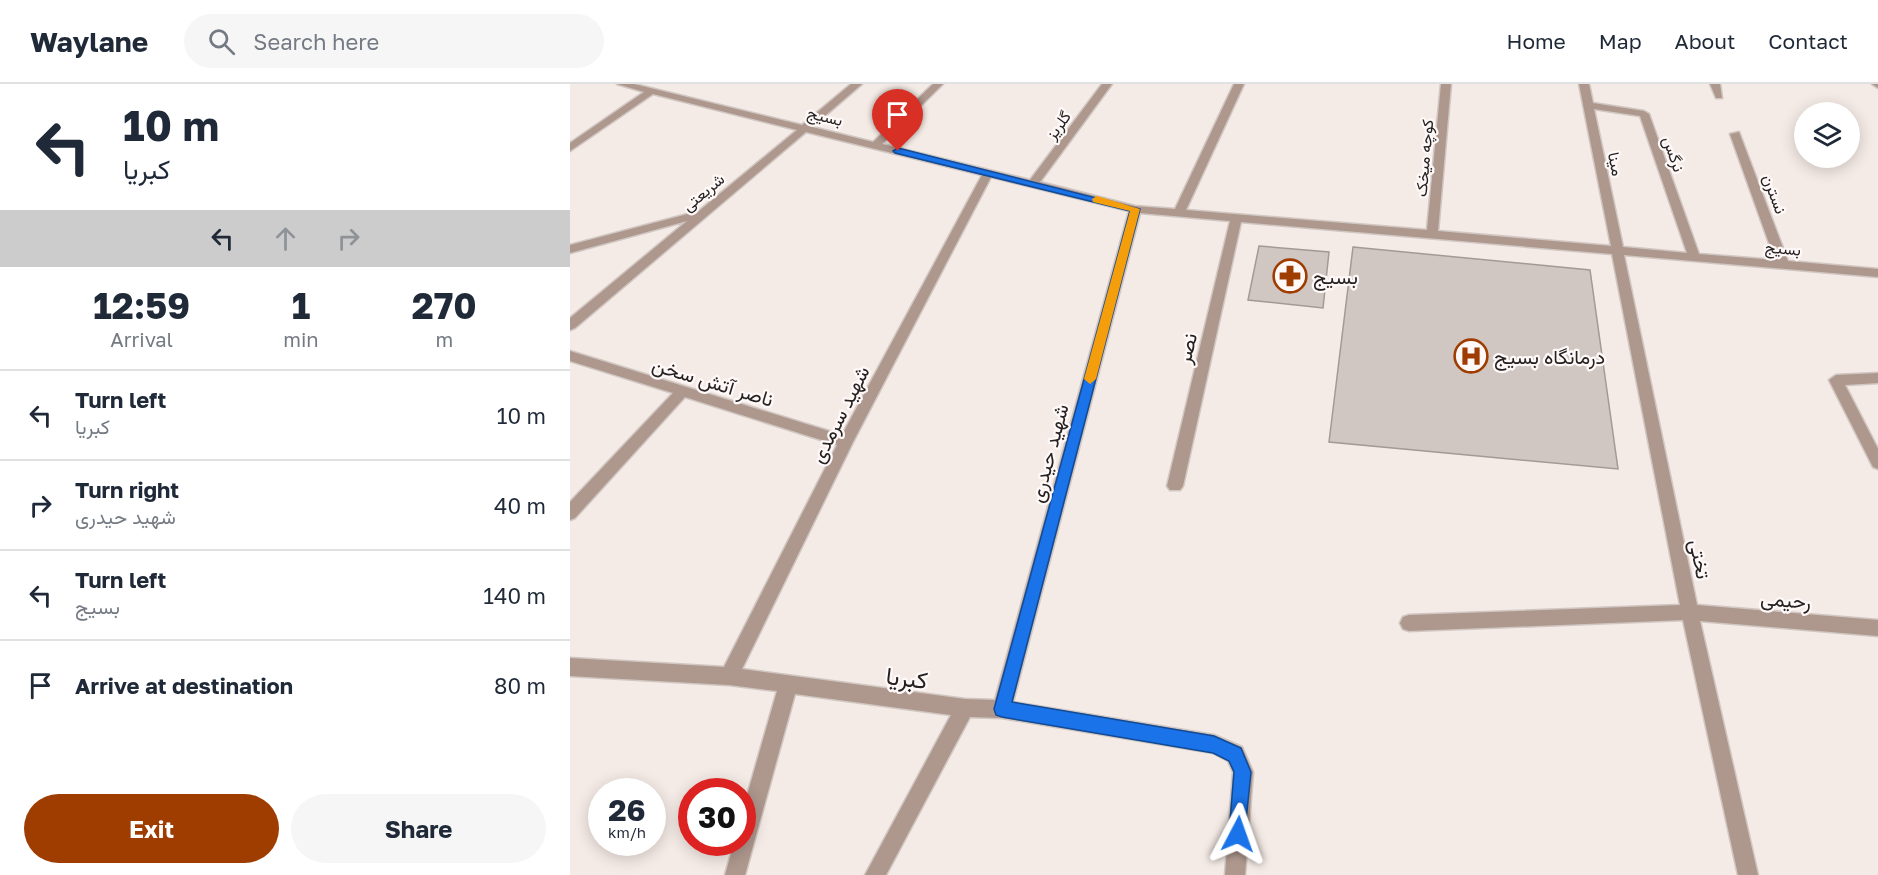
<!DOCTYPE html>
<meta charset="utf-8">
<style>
body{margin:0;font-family:"Golos Text",Vazirmatn,sans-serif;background:#f6f6f7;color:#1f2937;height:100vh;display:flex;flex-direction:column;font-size:22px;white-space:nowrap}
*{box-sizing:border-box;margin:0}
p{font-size:20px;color:#747a83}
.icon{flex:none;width:33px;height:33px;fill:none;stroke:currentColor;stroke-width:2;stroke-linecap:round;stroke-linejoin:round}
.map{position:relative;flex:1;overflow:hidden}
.sheet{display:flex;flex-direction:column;background:#fff;width:570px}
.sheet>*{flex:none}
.hud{background:#fff;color:#1f2937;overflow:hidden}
.fabs{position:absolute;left:1224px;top:18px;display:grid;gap:12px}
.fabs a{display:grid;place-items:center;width:66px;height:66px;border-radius:50%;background:#fff;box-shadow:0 3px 15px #0003;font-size:30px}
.speed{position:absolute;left:18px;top:694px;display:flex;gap:12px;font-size:30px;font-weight:700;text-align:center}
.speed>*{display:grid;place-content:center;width:78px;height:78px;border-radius:50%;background:#fff;box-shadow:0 3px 15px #0003;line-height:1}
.speed small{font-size:15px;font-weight:400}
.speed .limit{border:9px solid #d22;background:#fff;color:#111}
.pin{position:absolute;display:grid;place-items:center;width:51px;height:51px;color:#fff;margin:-62px -26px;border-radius:50% 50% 50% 0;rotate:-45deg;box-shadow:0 0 6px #0007}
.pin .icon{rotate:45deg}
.me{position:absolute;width:66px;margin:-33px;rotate:4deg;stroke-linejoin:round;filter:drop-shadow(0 0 4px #0008)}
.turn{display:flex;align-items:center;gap:21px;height:126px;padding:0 24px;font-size:27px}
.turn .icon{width:78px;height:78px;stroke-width:2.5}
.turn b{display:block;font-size:42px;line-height:51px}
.lanes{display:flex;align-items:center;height:57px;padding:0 24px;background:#0003;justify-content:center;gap:30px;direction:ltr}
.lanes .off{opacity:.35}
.eta{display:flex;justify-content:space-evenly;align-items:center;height:102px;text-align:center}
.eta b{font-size:36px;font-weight:700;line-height:42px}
.button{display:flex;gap:12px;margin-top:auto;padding:12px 24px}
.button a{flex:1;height:69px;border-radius:36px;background:#9f3c00;color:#fff;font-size:24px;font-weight:700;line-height:69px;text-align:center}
.button a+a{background:#f6f6f7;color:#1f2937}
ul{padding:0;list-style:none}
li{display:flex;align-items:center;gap:18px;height:90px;padding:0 24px;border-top:2px solid #e0e1e3}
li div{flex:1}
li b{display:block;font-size:22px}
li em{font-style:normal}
header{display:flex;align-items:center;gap:36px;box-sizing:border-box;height:84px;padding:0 30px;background:#fff;border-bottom:2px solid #e0e1e3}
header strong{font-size:28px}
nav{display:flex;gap:33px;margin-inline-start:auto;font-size:21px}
.search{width:420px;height:54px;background:#f6f6f7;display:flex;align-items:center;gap:15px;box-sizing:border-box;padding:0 21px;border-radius:33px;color:#747a83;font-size:22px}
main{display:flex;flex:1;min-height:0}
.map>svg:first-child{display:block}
.building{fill:#d1c7c2;stroke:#a39995;stroke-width:1.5}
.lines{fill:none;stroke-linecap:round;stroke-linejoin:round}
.minor-casing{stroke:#d0c7c2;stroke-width:3}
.minor{fill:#ae978d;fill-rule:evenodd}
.route{fill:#1a73e8;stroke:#114b97;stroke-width:1.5}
.slow{fill:#f59e0b}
.labels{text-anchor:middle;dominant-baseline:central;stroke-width:4.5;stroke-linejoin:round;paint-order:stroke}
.far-street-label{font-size:16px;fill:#252120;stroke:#fef9f8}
.poi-label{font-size:20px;fill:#252120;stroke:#fef9f8;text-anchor:start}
.street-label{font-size:20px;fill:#252120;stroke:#fef9f8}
.near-street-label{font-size:24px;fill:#252120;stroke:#fef9f8}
</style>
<header>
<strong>Waylane</strong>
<div class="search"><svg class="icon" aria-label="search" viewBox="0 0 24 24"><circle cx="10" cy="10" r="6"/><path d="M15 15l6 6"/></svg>Search here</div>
<nav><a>Home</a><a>Map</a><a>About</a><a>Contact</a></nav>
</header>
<main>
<section class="sheet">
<div class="hud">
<div class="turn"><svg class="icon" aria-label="left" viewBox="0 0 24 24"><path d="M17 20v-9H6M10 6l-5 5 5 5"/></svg><div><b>10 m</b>کبریا</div></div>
<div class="lanes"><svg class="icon" aria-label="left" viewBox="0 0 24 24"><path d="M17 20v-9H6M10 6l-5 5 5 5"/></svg><svg class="icon off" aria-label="ahead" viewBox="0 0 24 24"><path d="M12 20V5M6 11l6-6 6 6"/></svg><svg class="icon off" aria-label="right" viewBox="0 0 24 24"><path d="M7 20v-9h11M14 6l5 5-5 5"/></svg></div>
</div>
<div class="eta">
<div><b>12:59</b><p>Arrival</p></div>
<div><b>1</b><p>min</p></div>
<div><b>270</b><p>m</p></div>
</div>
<ul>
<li><svg class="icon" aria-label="left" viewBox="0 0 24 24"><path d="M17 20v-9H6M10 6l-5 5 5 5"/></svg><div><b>Turn left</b><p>کبریا</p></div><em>10 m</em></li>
<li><svg class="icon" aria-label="right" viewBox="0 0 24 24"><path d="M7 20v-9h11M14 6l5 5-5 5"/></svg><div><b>Turn right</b><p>شهید حیدری</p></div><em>40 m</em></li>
<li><svg class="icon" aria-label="left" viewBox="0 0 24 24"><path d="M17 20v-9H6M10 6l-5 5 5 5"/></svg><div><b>Turn left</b><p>بسیج</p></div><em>140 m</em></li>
<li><svg class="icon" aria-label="arrive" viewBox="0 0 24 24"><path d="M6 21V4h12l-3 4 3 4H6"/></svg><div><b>Arrive at destination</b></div><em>80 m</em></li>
</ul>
<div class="button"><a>Exit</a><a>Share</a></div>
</section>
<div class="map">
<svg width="1308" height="791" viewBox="0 0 1308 791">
<rect width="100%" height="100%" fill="#f5ebe6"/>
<path class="building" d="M 689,162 L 759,168 L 753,224 L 678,216 Z
M 783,163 L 1020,186 L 1048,385 L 759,358 Z"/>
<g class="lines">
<g class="minor-casing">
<path id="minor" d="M 47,0 L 64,0 L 232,41 L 281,0 L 292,0 L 242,43 L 303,58 L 363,0 L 373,0 L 312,60 L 460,96 L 532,0 L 542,0 L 470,98 L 565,122 L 605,125 L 664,0 L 674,0 L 616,126 L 857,146 L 871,0 L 881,0 L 868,147 L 1041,162 L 1009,0 L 1019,0 L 1023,19 L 1074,27 L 1079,30 L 1129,170 L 1205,176 L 1160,50 L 1169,48 L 1218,177 L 1308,185 L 1308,193 L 1054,171 L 1127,521 L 1308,536 L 1308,552 L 1130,537 L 1188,791 L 1168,791 L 1113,536 L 839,547 L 833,545 L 830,539 L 833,533 L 839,531 L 1110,521 L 1042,170 L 671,138 L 613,402 L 610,406 L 600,406 L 597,402 L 660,137 L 570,129 L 443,618 L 644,651 L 672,663 L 683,688 L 675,791 L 655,791 L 663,688 L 658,677 L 643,669 L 432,634 L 400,633 L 316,791 L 295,791 L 381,631 L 225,610 L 175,791 L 155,791 L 164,759 L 172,759 L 172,729 L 207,607 L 159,601 L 0,592 L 0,574 L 154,583 L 267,361 L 115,313 L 5,434 L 0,436 L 0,418 L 103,309 L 0,277 L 0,267 L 272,351 L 412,91 L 236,48 L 5,244 L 0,246 L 0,234 L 117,137 L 0,169 L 0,161 L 129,127 L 227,46 L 83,10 L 0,67 L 0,59 L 74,8 ZM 1024,25 L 1070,32 L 1117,169 L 1053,163 ZM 421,93 L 559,127 L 425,616 L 395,615 L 172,585 L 283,358 Z
M 1140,0 L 1150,0 L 1152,14 L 1146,14 Z
M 1302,0 L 1308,0 L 1308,4 Z
M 1308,289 L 1308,299 L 1275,301 L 1308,365 L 1308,385 L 1303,383 L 1259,296 L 1266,291 Z"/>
</g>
<use href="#minor" class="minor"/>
</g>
<path class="route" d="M 328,64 L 570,125 L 442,618 L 644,652 L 671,664 L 681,688 L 674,756 L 668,759 L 662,756 L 659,750 L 664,688 L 659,677 L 643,669 L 432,633 L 426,631 L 424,625 L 560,127 L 325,69 L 323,67 Z"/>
<path class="slow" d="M 527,112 L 570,125 L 526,295 L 520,300 L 514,295 L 560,127 L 523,118 L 522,115 Z"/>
<defs>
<g id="pharmacy-ring" transform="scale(1.725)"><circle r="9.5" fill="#fef9f8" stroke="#9f3c00" stroke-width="1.5"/><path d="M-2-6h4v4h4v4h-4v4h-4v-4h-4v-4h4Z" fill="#9f3c00"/></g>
<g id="hospital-ring" transform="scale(1.725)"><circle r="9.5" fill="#fef9f8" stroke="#9f3c00" stroke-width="1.5"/><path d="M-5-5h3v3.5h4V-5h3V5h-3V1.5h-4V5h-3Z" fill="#9f3c00"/></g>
</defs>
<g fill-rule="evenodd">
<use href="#pharmacy-ring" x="720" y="192"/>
<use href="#hospital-ring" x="901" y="272"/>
</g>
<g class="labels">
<g class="far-street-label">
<text transform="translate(255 32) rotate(14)">بسیج</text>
<text transform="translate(488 41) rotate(-54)">گلریز</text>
<text transform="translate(1104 70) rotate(71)">نرگس</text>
<text transform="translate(854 74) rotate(-85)">کوچه میخک</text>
<text transform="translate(1046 80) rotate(78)">مینا</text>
<text transform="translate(133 108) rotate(-40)">شریعتی</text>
<text transform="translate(1205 110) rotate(70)">نسترن</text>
<text transform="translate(1213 164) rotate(5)">بسیج</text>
</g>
<g class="poi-label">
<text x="743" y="192">بسیج</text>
<text x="924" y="272">درمانگاه بسیج</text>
</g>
<g class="street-label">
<text transform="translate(616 264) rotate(-77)">نصر</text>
<text transform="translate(143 297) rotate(17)">ناصر آتش سخن</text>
<text transform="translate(269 330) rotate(-63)">شهید سرمدی</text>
<text transform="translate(478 369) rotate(-75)">شهید حیدری</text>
<text transform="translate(1131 475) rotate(79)">تختی</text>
<text transform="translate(1216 515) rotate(5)">رحیمی</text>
</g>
<g class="near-street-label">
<text transform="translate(337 593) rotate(7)">کبریا</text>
</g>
</g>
</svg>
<div class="fabs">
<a><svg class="icon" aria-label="layers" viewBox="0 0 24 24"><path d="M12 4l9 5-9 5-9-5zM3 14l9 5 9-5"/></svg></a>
</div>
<div class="speed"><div>26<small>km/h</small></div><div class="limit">30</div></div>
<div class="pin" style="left:328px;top:67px;background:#d93025"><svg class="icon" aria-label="arrive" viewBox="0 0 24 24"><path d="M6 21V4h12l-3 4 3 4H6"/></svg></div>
<svg class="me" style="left:668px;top:750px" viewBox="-20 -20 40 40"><path d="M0-17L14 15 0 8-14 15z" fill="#1a73e8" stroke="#fff" stroke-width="4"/></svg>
</div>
</main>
